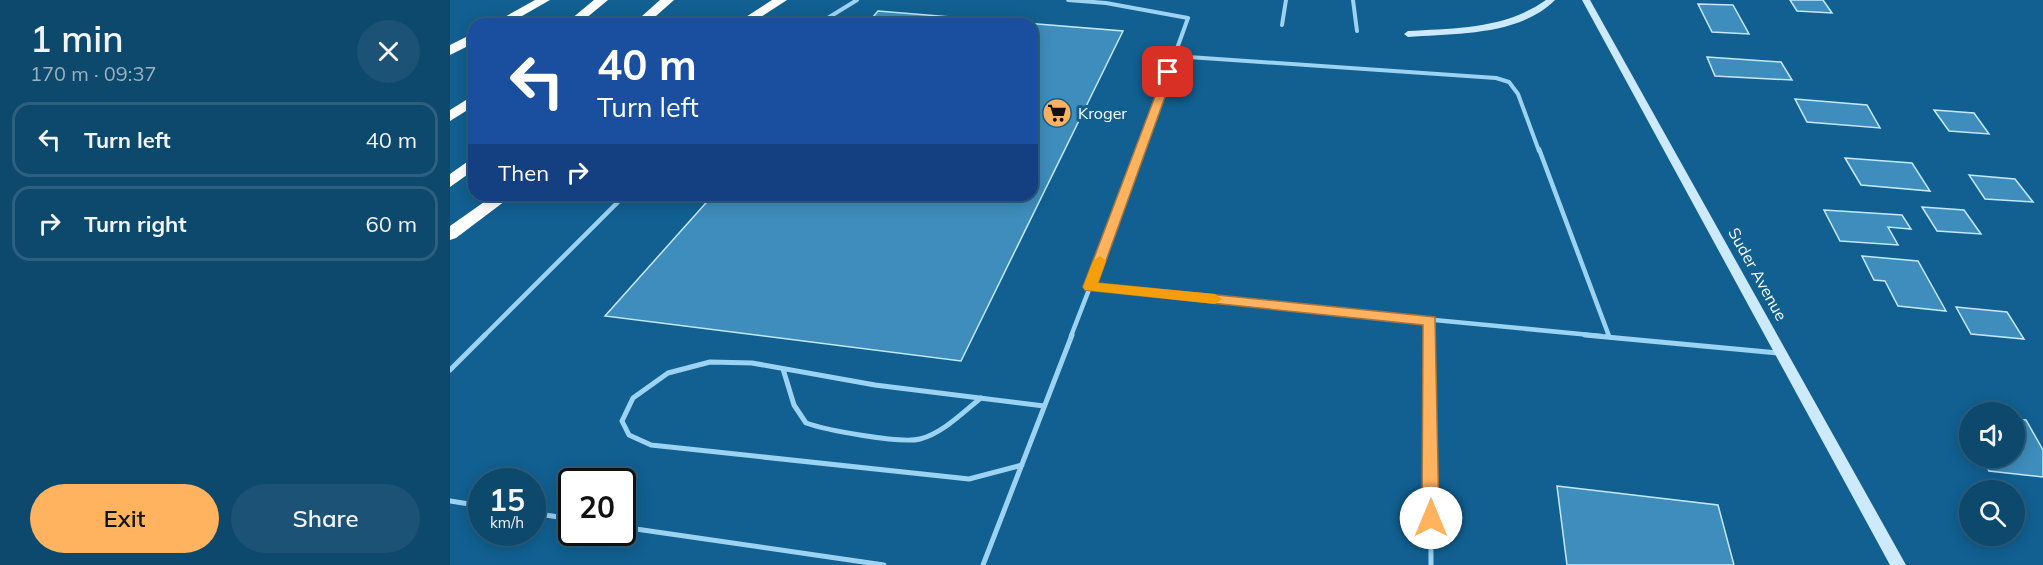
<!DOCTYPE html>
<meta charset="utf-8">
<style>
body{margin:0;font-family:Mulish,sans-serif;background:#1b5275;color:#f1f3f6;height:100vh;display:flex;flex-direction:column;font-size:22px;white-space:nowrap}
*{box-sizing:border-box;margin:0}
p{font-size:20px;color:#9ab2c2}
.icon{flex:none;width:33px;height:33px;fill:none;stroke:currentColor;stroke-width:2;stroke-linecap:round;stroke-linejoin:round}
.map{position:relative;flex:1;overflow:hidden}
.side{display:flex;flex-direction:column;background:#0d486d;width:450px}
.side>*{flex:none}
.banner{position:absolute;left:18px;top:18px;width:570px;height:183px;border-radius:18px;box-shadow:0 3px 15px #0003,0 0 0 2px #2d6080;background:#1a4fa0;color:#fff;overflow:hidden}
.buttons{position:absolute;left:1509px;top:402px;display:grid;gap:12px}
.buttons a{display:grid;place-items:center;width:66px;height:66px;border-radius:50%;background:#0d486d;box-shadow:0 3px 15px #0003,0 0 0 2px #2d6080;font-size:30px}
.speed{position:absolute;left:18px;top:468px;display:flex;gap:12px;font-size:30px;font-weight:700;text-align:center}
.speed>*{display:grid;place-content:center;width:78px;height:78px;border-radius:50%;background:#0d486d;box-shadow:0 3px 15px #0003,0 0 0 2px #2d6080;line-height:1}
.speed small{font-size:15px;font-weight:400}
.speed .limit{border:3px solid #111;border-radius:9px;background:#fff;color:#111}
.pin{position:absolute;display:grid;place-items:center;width:51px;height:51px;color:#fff;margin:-26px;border-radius:12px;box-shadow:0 3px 9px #0006}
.me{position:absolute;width:66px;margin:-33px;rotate:0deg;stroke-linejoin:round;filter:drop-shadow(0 0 4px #0008)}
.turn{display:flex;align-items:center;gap:21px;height:126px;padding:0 30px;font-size:27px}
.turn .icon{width:78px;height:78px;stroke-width:2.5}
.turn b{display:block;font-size:42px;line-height:51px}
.then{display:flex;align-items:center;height:57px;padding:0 30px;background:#0003;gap:12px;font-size:22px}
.round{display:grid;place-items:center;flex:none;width:63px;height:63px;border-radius:32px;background:#1b5275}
.summary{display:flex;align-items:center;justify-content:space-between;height:102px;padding:0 30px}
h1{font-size:36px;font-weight:600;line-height:45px}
.primary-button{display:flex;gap:12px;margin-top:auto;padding:12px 30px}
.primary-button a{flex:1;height:69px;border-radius:36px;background:#ffb35e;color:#111;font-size:24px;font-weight:600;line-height:69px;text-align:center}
.primary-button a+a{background:#1b5275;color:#f1f3f6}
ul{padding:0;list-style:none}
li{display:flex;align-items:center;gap:18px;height:75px;margin:0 12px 9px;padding:0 18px;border:3px solid #2d6080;border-radius:18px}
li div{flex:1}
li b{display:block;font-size:22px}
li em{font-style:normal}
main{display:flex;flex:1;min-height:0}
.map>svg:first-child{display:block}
.building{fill:#3e8dbc;stroke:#c4e8fd;stroke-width:1.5}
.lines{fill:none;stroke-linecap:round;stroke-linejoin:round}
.lane-far2{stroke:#9dd3f2;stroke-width:4}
.lane-far1{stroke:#9dd3f2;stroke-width:4.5}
.lane{stroke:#9dd3f2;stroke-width:5}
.secondary{fill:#cceafc;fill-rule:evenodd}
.highway{fill:#fff;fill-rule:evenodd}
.route{fill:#ffb35e;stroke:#a6743d;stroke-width:1.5}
.slow{fill:#f59e0b}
.labels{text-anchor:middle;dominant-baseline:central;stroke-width:6;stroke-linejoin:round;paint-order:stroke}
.poi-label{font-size:16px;fill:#fff;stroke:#116091;text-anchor:start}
.street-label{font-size:16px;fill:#fff;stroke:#116091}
</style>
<main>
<section class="side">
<div class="summary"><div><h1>1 min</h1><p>170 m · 09:37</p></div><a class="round"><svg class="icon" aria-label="close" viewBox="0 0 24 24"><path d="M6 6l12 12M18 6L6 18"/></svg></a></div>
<ul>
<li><svg class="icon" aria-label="left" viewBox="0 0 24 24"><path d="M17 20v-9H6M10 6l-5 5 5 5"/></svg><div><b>Turn left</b></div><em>40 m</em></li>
<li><svg class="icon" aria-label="right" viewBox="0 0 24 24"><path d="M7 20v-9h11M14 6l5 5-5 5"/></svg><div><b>Turn right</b></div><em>60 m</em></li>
</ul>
<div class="primary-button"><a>Exit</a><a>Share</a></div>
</section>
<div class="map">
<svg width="1593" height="565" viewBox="0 0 1593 565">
<rect width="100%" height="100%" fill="#116091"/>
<path class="building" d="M 1340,0 L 1373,0 L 1382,13 L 1347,11 Z
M 1248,4 L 1283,5 L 1299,34 L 1262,32 Z
M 428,11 L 673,31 L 511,361 L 155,316 L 263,195 L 582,195 L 582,24 L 417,24 Z
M 1257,57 L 1331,62 L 1342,80 L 1265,76 Z
M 1345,99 L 1417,105 L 1430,128 L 1357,122 Z
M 1484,110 L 1524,113 L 1539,134 L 1499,131 Z
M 1395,158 L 1462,163 L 1480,191 L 1411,185 Z
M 1519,175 L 1565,179 L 1583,202 L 1535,199 Z
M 1472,207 L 1514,210 L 1531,234 L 1487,231 Z
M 1374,210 L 1452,215 L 1461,229 L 1438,227 L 1448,245 L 1390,241 Z
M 1412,256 L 1468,261 L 1496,311 L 1448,306 L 1435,281 L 1424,280 Z
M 1506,307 L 1557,312 L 1574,339 L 1521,334 Z
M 1564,419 L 1576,420 L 1593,450 L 1593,477 L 1539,471 L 1532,458 L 1564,458 Z
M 1107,486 L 1268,505 L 1284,565 L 1117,565 Z"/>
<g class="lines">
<path class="lane-far2" d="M 618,0 L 656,3 L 738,18 L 690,151
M 903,0 L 907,31
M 368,24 L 407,0
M 832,25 L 836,0
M 724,56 L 1046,78 L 1059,82 L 1068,94 L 1089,151"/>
<path class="lane-far1" d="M 690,149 L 640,287 L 1151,336
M 1089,149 L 1159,336
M 980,321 L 980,336
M 34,336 L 175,195
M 621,336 L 640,287"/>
<path class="lane" d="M 980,335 L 981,565
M 1135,335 L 1328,353
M 1158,335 L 1159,337
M 333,369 L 344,405 L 356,423 C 376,430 450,444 470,439 C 493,433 513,412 531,398
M 0,370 L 35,335
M 572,465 L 519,479 L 201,445 L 179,435 L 172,421 L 183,398 L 218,373 L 260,362 L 302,363 L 425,385 L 594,406
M 0,501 L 32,506
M 82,513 L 122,519
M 172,527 L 434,565
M 533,565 L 622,335"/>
<path class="secondary" d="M 1096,0 L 1105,0 C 1069,36 1006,33 958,37 L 954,34 L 958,31 C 1006,28 1055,29 1096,0 Z
M 1132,0 L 1140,0 L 1456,565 L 1440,565 Z"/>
<path class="highway" d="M 85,0 L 100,0 L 58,24 L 42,24 Z
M 144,0 L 158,0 L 129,24 L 115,24 Z
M 210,0 L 224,0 L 197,24 L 183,24 Z
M 322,0 L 337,0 L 300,24 L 285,24 Z
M 24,33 L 24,43 L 0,55 L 0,45 Z
M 24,95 L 24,106 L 0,121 L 0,110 Z
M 24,157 L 24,170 L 0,187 L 0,174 Z
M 44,195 L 63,195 L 6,238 L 0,240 L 0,226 Z"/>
</g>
<path class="route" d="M 715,70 L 724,72 L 648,283 L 985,317 L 989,518 L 987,524 L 981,526 L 975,524 L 972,518 L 973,325 L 635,290 L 633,287 Z"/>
<path class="slow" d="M 650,256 L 656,261 L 648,283 L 765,294 L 772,299 L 765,304 L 635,290 L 633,287 L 643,261 Z"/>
<defs>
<g id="supermarket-disc" transform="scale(1.5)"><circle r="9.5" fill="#ffb35e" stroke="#116091"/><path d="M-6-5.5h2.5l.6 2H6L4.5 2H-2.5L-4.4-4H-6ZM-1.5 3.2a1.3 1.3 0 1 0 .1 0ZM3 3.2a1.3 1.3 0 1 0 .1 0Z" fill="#111"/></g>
</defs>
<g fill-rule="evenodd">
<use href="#supermarket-disc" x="607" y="113"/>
</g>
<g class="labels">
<g class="poi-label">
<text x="628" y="113">Kroger</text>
</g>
<g class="street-label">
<text transform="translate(1308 274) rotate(61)">Suder Avenue</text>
</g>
</g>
</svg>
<div class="buttons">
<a><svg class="icon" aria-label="sound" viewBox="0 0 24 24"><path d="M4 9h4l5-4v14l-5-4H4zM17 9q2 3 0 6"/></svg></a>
<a><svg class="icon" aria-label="search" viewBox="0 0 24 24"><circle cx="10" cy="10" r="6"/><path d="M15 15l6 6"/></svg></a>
</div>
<div class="speed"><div>15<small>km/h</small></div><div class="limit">20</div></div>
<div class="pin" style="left:718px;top:72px;background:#d93025"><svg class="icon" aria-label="arrive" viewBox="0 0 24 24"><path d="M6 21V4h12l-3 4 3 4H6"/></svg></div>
<svg class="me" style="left:981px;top:518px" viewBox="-20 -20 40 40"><circle r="19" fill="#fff"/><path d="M0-13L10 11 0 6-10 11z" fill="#ffb35e"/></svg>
<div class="banner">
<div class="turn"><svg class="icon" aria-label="left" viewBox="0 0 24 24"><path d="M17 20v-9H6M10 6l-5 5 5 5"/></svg><div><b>40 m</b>Turn left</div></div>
<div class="then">Then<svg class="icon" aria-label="right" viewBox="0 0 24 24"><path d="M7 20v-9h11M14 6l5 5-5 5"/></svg></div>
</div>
</div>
</main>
